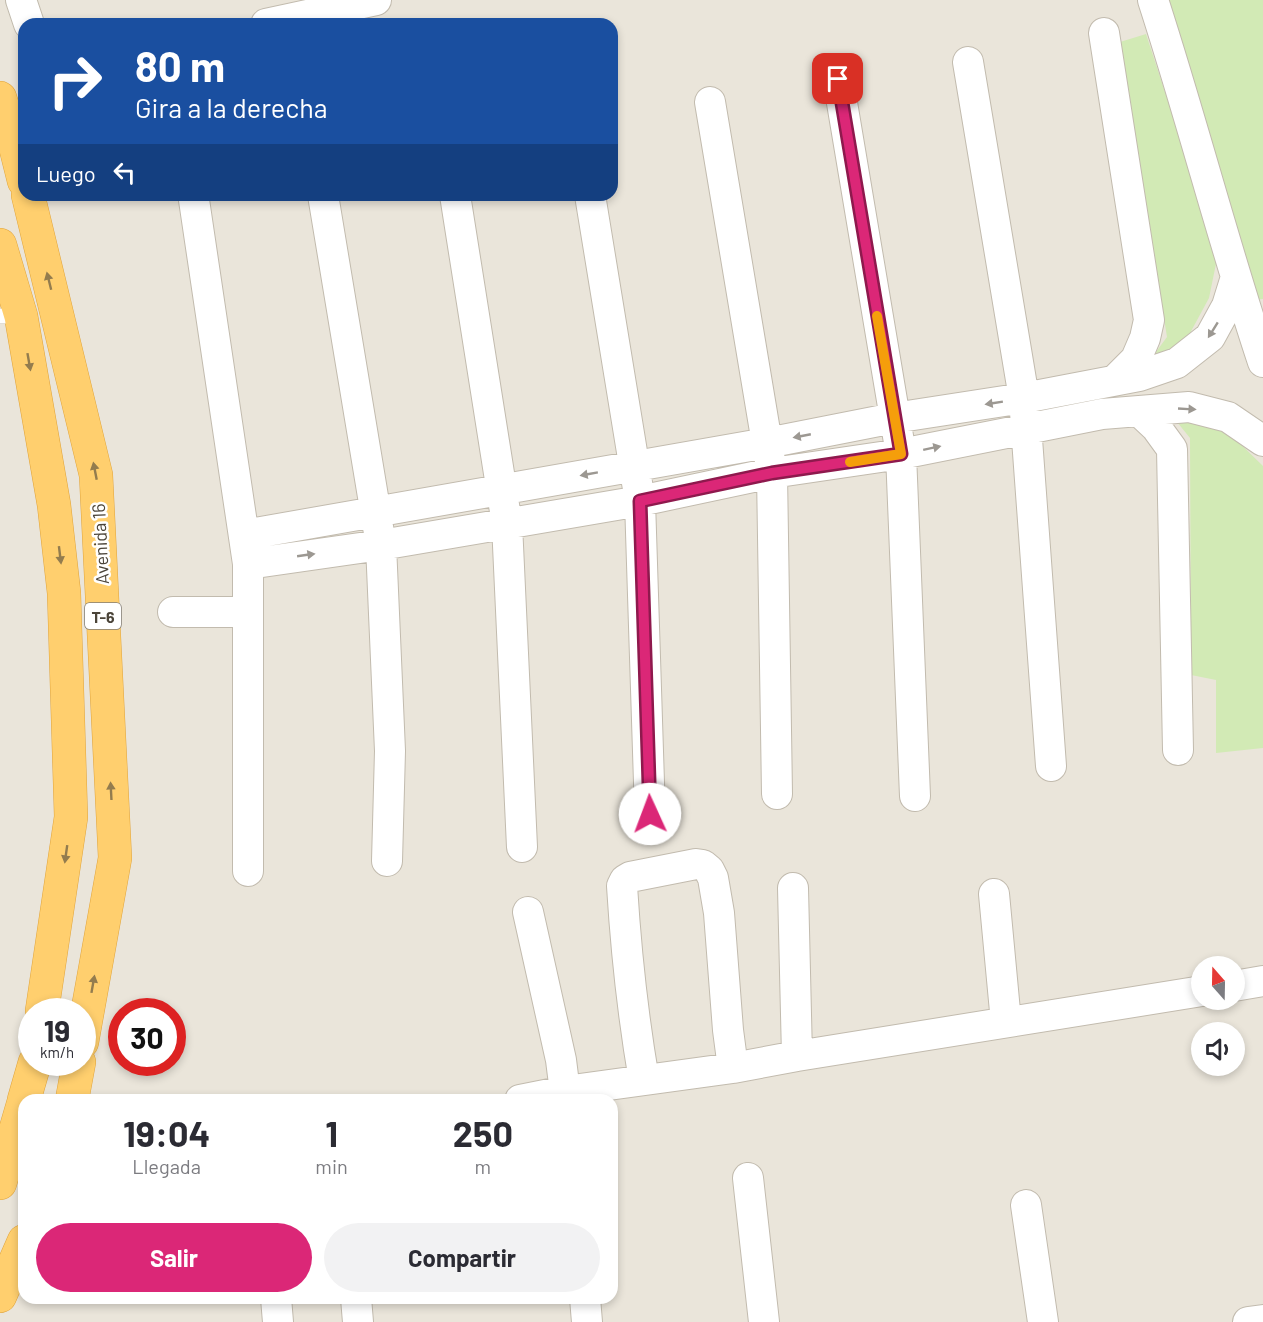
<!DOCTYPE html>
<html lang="es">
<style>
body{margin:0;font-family:Barlow,sans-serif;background:#f2f2f3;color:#2b2b33;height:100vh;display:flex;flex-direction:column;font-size:22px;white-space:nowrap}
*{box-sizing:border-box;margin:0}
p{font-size:20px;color:#7c7c81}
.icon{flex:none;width:33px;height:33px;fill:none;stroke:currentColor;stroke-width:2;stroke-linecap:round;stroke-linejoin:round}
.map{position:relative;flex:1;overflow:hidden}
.sheet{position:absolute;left:18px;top:1094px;width:600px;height:210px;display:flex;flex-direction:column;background:#fff;border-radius:18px;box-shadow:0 3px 9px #0003}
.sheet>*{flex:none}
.guide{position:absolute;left:18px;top:18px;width:600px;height:183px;border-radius:18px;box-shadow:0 3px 9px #0003;background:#1a4fa0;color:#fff;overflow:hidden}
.needle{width:39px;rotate:340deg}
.buttons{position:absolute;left:1191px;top:956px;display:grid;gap:12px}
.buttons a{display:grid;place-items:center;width:54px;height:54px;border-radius:50%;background:#fff;box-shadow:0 3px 9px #0003;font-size:30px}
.speed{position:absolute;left:18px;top:998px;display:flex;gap:12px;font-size:30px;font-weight:700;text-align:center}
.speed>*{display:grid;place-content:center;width:78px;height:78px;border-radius:50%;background:#fff;box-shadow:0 3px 9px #0003;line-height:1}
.speed small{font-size:15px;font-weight:400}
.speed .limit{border:9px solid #d22;background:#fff;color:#111}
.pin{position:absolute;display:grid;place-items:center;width:51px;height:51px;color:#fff;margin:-26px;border-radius:12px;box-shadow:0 3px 9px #0006}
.me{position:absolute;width:66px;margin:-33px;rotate:358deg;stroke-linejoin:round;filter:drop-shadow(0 0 4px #0008)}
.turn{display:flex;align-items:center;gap:21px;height:126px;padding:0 18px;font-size:27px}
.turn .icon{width:78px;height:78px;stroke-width:2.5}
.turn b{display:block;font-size:42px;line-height:51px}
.then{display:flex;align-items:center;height:57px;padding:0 18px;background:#0003;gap:12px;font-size:22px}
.eta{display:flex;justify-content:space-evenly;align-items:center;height:102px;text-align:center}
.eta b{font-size:36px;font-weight:700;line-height:42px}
.button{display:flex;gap:12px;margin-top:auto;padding:12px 18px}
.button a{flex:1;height:69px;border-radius:36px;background:#db2777;color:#fff;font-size:24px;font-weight:700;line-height:69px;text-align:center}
.button a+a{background:#f2f2f3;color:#2b2b33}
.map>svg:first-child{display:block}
.residential{fill:#eae5da;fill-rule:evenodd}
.park{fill:#d2eab5}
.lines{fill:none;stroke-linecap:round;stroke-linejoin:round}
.lane-casing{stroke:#c2bbae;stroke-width:16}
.street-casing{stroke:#c2bbae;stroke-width:32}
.highway-casing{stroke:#e0a43c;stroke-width:34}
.lane{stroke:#fff;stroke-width:15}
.street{stroke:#fff;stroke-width:30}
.highway{stroke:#ffcf6e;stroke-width:33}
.oneway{fill:#937c4e}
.oneway2{fill:#9c9892}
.route-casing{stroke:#8e194d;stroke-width:15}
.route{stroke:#db2777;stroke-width:10}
.slow{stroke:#f59e0b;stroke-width:10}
.labels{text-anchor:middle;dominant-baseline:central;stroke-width:5;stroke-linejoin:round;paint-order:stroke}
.shield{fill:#fff;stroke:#817c74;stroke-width:1.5}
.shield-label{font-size:16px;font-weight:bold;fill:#4b4439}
.street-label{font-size:18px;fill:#4b4439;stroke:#fff}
</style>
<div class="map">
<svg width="1263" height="1322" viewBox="0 0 1263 1322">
<rect width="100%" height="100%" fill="#f6f3ec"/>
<path class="residential" d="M 0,0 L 1263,0 L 1263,1322 L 0,1322 ZM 24,24 L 612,24 L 612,195 L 24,195 ZM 1202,966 L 1234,966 L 1234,999 L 1202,999 ZM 32,1011 L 82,1011 L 82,1062 L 32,1062 ZM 122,1011 L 172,1011 L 172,1062 L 122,1062 ZM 1202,1032 L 1234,1032 L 1234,1065 L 1202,1065 ZM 24,1100 L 612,1100 L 612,1298 L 24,1298 Z"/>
<path class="park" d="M 1163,0 L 1263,0 L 1263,299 L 1254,300 Z
M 1146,34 L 1218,254 L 1209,298 L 1182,348 L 1150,360 L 1167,337 L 1120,42 Z
M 1173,417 L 1224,428 L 1263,466 L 1263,748 L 1216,753 L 1216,680 L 1191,675 L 1190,438 Z"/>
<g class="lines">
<g class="lane-casing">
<path id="lane" d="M 0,316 L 21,316"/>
</g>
<g class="street-casing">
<path id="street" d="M 21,0 L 29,24
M 1153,0 C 1192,120 1223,242 1263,362
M 266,24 L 376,0
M 1104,33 L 1149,320 L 1145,338 L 1136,359 L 1116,379
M 968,62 L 1024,398 L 1051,766
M 838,79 L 901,454 L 915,796
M 710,102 L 772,473 L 777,794
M 323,195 L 381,545 L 390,751 L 387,861
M 455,195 L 507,524 L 522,847
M 590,195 L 640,501 L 650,814
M 194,200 L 248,564 L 248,871
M 1139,411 L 1156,427 L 1172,449 L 1178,750
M 244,535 L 767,443 L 894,418 L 1024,398 L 1139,376 L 1177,363 L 1210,337 L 1227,306 L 1236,277
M 248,564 L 381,545 L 640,501 L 772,473 L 901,454 L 1102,414 L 1189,407 L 1228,417 L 1263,441
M 173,612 L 247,612
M 793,888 L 797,1056
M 994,894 L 1006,1022
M 528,912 L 561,1060 L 566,1100
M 1234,986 L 1263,981
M 644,1080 C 633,1016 626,951 622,886 L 625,880 L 630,877 L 696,864 L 703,865 L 709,870 L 713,878 L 719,913 L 728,1030 L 733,1068
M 520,1100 L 565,1091 L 733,1068 L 797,1056 L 1202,991
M 748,1178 L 764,1322
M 1026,1205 L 1043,1322
M 276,1298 L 278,1322
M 356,1298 L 358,1322
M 585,1298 L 587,1322
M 1248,1322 L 1263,1320"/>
</g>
<g class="highway-casing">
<path id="highway" d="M 0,98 L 16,149 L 24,181
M 28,195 L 96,475 L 115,858 L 82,1042
M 0,245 L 21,316 L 54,505 L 64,593 L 71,817 L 42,1011
M 24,1100 L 35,1062
M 72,1100 L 79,1062
M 0,1183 L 24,1101
M 0,1296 L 24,1241"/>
</g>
<use href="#lane" class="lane"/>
<use href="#street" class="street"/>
<use href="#highway" class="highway"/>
</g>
<defs><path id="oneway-solid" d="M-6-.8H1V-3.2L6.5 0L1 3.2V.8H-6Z" transform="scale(1.5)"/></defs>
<g class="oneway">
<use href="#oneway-solid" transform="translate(49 281) rotate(-104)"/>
<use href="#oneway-solid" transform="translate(29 362) rotate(80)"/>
<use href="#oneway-solid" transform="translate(95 471) rotate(-101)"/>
<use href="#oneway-solid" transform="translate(60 555) rotate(83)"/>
<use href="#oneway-solid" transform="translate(111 791) rotate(-93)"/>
<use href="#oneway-solid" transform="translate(66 854) rotate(98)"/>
<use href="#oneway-solid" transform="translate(93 984) rotate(-80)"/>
</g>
<g class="oneway2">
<use href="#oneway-solid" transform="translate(1213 330) rotate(122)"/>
<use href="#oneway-solid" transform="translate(994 403) rotate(171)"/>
<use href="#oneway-solid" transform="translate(1187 409) rotate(3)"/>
<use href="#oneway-solid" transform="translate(802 436) rotate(169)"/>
<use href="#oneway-solid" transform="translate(932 448) rotate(-12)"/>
<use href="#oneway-solid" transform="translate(589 474) rotate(170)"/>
<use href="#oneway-solid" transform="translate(306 555) rotate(-8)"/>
</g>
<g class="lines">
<g class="route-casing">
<path id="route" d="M 650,814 L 640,501 L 772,473 L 901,454 L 838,79"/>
</g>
<use href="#route" class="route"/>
<path class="slow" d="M 850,462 L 901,454 L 877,316"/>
</g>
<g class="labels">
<rect class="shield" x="85" y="603" width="36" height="26" rx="4.5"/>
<g class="shield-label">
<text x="103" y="616">T-6</text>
</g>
<g class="street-label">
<text transform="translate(100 544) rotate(-93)">Avenida 16</text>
</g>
</g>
</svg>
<div class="buttons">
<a><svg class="needle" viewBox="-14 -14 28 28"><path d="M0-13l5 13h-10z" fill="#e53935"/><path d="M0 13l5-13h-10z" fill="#7c7c81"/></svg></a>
<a><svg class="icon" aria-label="sound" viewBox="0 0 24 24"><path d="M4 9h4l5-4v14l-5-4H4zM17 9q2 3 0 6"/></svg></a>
</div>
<div class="speed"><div>19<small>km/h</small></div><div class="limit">30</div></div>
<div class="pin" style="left:838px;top:79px;background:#d93025"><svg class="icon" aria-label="arrive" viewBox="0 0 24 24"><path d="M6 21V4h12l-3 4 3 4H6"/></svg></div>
<svg class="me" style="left:650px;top:814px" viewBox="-20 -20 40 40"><circle r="19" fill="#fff"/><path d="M0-13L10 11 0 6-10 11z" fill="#db2777"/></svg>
<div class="guide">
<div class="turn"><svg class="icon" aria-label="right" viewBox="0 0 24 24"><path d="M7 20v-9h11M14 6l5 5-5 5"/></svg><div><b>80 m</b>Gira a la derecha</div></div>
<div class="then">Luego<svg class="icon" aria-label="left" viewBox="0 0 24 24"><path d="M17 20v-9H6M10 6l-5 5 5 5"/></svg></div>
</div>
<section class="sheet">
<div class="eta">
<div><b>19:04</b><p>Llegada</p></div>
<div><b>1</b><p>min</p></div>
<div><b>250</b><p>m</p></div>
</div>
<div class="button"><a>Salir</a><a>Compartir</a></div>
</section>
</div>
